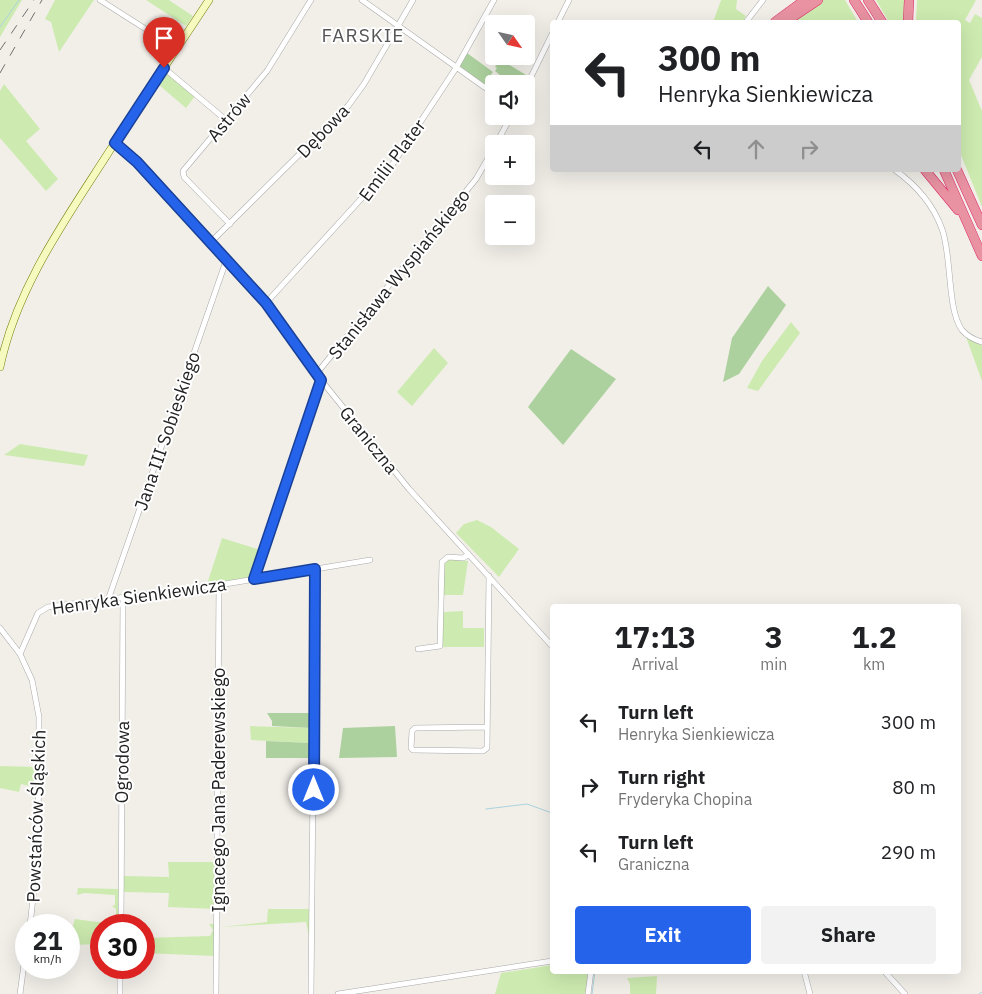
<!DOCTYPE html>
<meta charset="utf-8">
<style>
body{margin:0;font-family:"IBM Plex Sans",sans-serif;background:#f2f2f2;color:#202124;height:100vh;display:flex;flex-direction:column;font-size:19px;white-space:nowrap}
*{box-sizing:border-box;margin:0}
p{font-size:16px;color:#757577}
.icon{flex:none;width:28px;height:28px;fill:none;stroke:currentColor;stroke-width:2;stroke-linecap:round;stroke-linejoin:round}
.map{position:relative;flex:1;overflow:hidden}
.sheet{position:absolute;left:550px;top:604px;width:411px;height:370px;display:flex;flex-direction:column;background:#fff;border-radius:5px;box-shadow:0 5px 20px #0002}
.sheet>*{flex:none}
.hud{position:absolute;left:550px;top:20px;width:411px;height:152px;border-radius:5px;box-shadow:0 5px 20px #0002;background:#fff;color:#202124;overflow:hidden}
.needle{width:32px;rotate:124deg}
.tools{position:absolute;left:485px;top:15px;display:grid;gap:10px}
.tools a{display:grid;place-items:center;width:50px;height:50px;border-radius:5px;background:#fff;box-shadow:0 5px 20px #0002;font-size:25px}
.speed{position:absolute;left:15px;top:914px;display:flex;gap:10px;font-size:25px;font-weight:700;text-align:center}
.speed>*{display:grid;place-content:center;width:65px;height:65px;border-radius:50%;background:#fff;box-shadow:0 5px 20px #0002;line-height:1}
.speed small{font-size:12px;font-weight:400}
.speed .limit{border:8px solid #d22;background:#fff;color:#111}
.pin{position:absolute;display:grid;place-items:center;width:42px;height:42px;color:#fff;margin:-51px -21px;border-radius:50% 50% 50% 0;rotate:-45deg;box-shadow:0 0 5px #0007}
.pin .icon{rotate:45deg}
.me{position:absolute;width:55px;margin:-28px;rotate:0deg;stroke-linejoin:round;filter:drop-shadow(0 0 4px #0008)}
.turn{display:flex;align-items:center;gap:18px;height:105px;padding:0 25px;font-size:22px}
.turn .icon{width:65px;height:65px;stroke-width:2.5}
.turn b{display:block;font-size:35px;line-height:42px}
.lanes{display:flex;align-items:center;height:48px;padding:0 25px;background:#0003;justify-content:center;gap:25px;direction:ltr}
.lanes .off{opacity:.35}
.eta{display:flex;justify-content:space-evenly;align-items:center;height:85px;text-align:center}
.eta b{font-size:30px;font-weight:700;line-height:35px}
.button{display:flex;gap:10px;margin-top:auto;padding:10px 25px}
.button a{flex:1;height:58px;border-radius:5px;background:#2563eb;color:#fff;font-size:20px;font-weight:700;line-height:58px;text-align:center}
.button a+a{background:#f2f2f2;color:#202124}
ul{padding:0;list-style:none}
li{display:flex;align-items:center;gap:15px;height:65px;padding:0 25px}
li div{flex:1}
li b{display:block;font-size:19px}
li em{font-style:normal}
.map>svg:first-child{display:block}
.grass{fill:#cdebb0}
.forest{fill:#add19e}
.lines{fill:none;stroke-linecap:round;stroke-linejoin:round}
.stream{stroke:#aad3df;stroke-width:1}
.street-casing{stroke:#a9a9a9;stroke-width:6}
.secondary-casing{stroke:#707d05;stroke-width:8}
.highway-casing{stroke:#dc2a67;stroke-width:10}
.street{stroke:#fff;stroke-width:5}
.secondary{stroke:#f7fabf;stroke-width:7}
.highway{stroke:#e892a2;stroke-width:9}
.rail{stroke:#707070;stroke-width:1;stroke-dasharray:10 10;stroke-linecap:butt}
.route-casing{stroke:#184099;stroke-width:12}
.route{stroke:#2563eb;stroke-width:9}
.labels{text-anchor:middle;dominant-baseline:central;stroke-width:4;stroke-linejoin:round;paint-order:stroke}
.street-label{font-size:18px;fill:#222;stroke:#fff}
.neighbourhood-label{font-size:19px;letter-spacing:1px;fill:#555;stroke:#fff}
</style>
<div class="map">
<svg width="982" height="994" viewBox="0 0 982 994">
<rect width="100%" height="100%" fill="#f2efe9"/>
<path class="grass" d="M 0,0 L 22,0 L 0,37 Z
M 55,0 L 94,0 L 59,52 L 51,22 L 45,19 Z
M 146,0 L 169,0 L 193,16 L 186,26 Z
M 721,0 L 737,0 L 736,9 L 746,16 L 742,22 L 713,22 Z
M 822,0 L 845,0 L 858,22 L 790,22 Z
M 876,0 L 906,0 L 905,22 L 889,22 Z
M 917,0 L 976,0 L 965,20 L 970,23 L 975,14 L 982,18 L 982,57 L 969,80 L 982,111 L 982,207 L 959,150 L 959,22 L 916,22 Z
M 167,74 L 195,96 L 186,108 L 159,85 Z
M 4,84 L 40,129 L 26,141 L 58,179 L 46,191 L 0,138 L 0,91 Z
M 791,322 L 800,333 L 758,391 L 747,388 L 762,361 Z
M 966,337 L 982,345 L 982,381 Z
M 434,348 L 448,363 L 412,406 L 397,392 Z
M 20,444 L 88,455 L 84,466 L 4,455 Z
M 477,520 L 491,527 L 519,549 L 499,577 L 456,533 L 464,524 Z
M 222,538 L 261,550 L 251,577 L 207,584 Z
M 448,559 L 468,561 L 463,595 L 442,595 L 443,567 Z
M 463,611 L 463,628 L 484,628 L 484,647 L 442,647 L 443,612 Z
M 250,726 L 311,728 L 311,743 L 251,740 Z
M 0,766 L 36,767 L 37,788 L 21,784 L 19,792 L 0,788 Z
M 168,862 L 215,862 L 215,909 L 168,907 L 169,893 L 123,892 L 124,876 L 169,877 Z
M 78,888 L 119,889 L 118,925 L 101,925 L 101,944 L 72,945 L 69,951 L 69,938 L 75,919 L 105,923 L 116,922 L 116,909 L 112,906 L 115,905 L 115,895 L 84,893 L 77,895 Z
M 268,909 L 311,909 L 310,941 L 306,922 L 221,927 L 267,922 Z
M 209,924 L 215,924 L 214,956 L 144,953 L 144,938 L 210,936 L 213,930 Z
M 552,965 L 552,971 L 588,971 L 586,994 L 495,994 L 501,973 Z
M 657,976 L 656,994 L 630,994 L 630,984 L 627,978 Z"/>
<path class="forest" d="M 467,53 L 493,72 L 484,85 L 461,68 L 460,66 Z
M 500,59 L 531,78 L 526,84 L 511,84 L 495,71 L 497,68 L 495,67 Z
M 768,286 L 786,305 L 739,374 L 723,382 L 732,338 Z
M 571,349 L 616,379 L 563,445 L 528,407 Z
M 267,713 L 311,713 L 311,728 L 272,726 L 272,721 Z
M 395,726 L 397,757 L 339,758 L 343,728 Z
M 266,741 L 311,743 L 311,758 L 266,758 Z"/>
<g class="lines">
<path class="stream" d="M 0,27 L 19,0
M 486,809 L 527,804 L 552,813
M 592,994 L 595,971
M 979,994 L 982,992"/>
<g class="street-casing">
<path id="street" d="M 100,0 L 177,49
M 362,0 L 494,94
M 558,22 L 569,0
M 746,22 L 763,0
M 164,68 L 226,120
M 526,87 L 552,34
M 115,143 L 137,162 L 266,303 L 321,380 L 409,489 L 552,646
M 496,144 L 511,116
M 895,170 C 916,185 933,204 942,229 C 952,256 947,310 962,330 C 967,336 975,340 982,342
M 230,224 L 184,177 L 183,171 L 267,71 L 311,0
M 210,243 L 348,106 L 364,84 L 413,0
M 266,303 L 392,165 L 456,68 L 494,0
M 317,373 L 476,179 L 494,148
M 254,579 L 321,380
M 108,600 L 226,261
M 0,628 L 20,654 L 32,680 L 39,717 L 38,854 L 30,925
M 418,649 L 440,646 L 442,562 L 448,557 L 463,558 L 468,555
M 20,654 L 38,613 L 48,607 L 219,585 L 370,560
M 487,727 L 415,728 L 412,731 L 411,748 L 413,750 L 483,751 L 487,748 L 489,576
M 121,925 L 123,599
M 804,971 L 810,994
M 884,971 L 905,994
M 20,994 L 26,949
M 120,994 L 120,968
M 216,994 L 219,585
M 311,994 L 315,569
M 338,994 L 552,961
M 588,994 L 591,971"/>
</g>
<g class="secondary-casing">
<path id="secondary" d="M 0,367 C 16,290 63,223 105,158 C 139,105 174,53 209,0"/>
</g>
<g class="highway-casing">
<path id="highway" d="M 854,0 L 868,22
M 868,0 L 882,22
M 775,22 L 805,0
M 785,22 L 818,0
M 908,22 L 909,0
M 925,170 L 958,210
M 944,170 L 982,256
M 957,170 L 982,225"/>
</g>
<use href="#street" class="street"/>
<use href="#secondary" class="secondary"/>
<use href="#highway" class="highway"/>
<path class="rail" d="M 0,50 L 34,0
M 0,73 L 42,0"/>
</g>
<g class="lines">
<g class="route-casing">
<path id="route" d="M 164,68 L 115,143 L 137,162 L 266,303 L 321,380 L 254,579 L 315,569 L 314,790"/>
</g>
<use href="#route" class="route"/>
</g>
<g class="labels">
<g class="street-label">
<text transform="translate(229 117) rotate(-50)">Astrów</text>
<text transform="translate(323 131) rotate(-46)">Dębowa</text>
<text transform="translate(392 160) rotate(-53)">Emilii Plater</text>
<text transform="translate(399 274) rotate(-51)">Stanisława Wyspiańskiego</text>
<text transform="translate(167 431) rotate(-71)">Jana III Sobieskiego</text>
<text transform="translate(369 440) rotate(51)">Graniczna</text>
<text transform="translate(139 596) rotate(-8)">Henryka Sienkiewicza</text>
<text transform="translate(122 762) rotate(-89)">Ogrodowa</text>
<text transform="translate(218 790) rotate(-90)">Ignacego Jana Paderewskiego</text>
<text transform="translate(36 816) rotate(-88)">Powstańców Śląskich</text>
</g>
<g class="neighbourhood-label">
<text x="363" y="35">FARSKIE</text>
</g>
</g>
</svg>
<div class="tools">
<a><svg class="needle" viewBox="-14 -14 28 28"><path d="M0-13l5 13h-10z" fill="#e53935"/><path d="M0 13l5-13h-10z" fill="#757577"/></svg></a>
<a><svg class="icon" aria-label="sound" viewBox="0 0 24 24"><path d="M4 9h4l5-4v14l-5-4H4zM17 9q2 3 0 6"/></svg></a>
<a>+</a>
<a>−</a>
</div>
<div class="speed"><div>21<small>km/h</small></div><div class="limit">30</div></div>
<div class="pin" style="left:164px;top:68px;background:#d93025"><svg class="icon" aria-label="arrive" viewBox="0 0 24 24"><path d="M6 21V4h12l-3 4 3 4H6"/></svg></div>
<svg class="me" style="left:314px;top:790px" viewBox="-20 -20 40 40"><circle r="17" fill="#2563eb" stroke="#fff" stroke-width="3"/><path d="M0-11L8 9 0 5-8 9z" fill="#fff"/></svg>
<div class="hud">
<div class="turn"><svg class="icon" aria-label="left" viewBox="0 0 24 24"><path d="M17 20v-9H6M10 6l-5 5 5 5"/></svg><div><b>300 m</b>Henryka Sienkiewicza</div></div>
<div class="lanes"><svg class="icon" aria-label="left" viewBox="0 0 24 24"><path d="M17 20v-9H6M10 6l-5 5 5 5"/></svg><svg class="icon off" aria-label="ahead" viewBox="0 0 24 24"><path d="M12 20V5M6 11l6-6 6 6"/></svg><svg class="icon off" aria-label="right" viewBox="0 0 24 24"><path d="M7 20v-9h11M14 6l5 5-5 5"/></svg></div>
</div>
<section class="sheet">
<div class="eta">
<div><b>17:13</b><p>Arrival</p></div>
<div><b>3</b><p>min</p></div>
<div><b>1.2</b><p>km</p></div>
</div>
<ul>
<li><svg class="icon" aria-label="left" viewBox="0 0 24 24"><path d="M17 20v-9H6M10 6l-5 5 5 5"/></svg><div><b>Turn left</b><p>Henryka Sienkiewicza</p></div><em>300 m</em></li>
<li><svg class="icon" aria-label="right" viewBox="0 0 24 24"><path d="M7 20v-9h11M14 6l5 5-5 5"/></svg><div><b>Turn right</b><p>Fryderyka Chopina</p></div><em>80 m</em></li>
<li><svg class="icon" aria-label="left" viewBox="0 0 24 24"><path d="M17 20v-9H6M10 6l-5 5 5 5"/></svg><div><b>Turn left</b><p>Graniczna</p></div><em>290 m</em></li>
</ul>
<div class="button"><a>Exit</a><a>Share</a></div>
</section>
</div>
